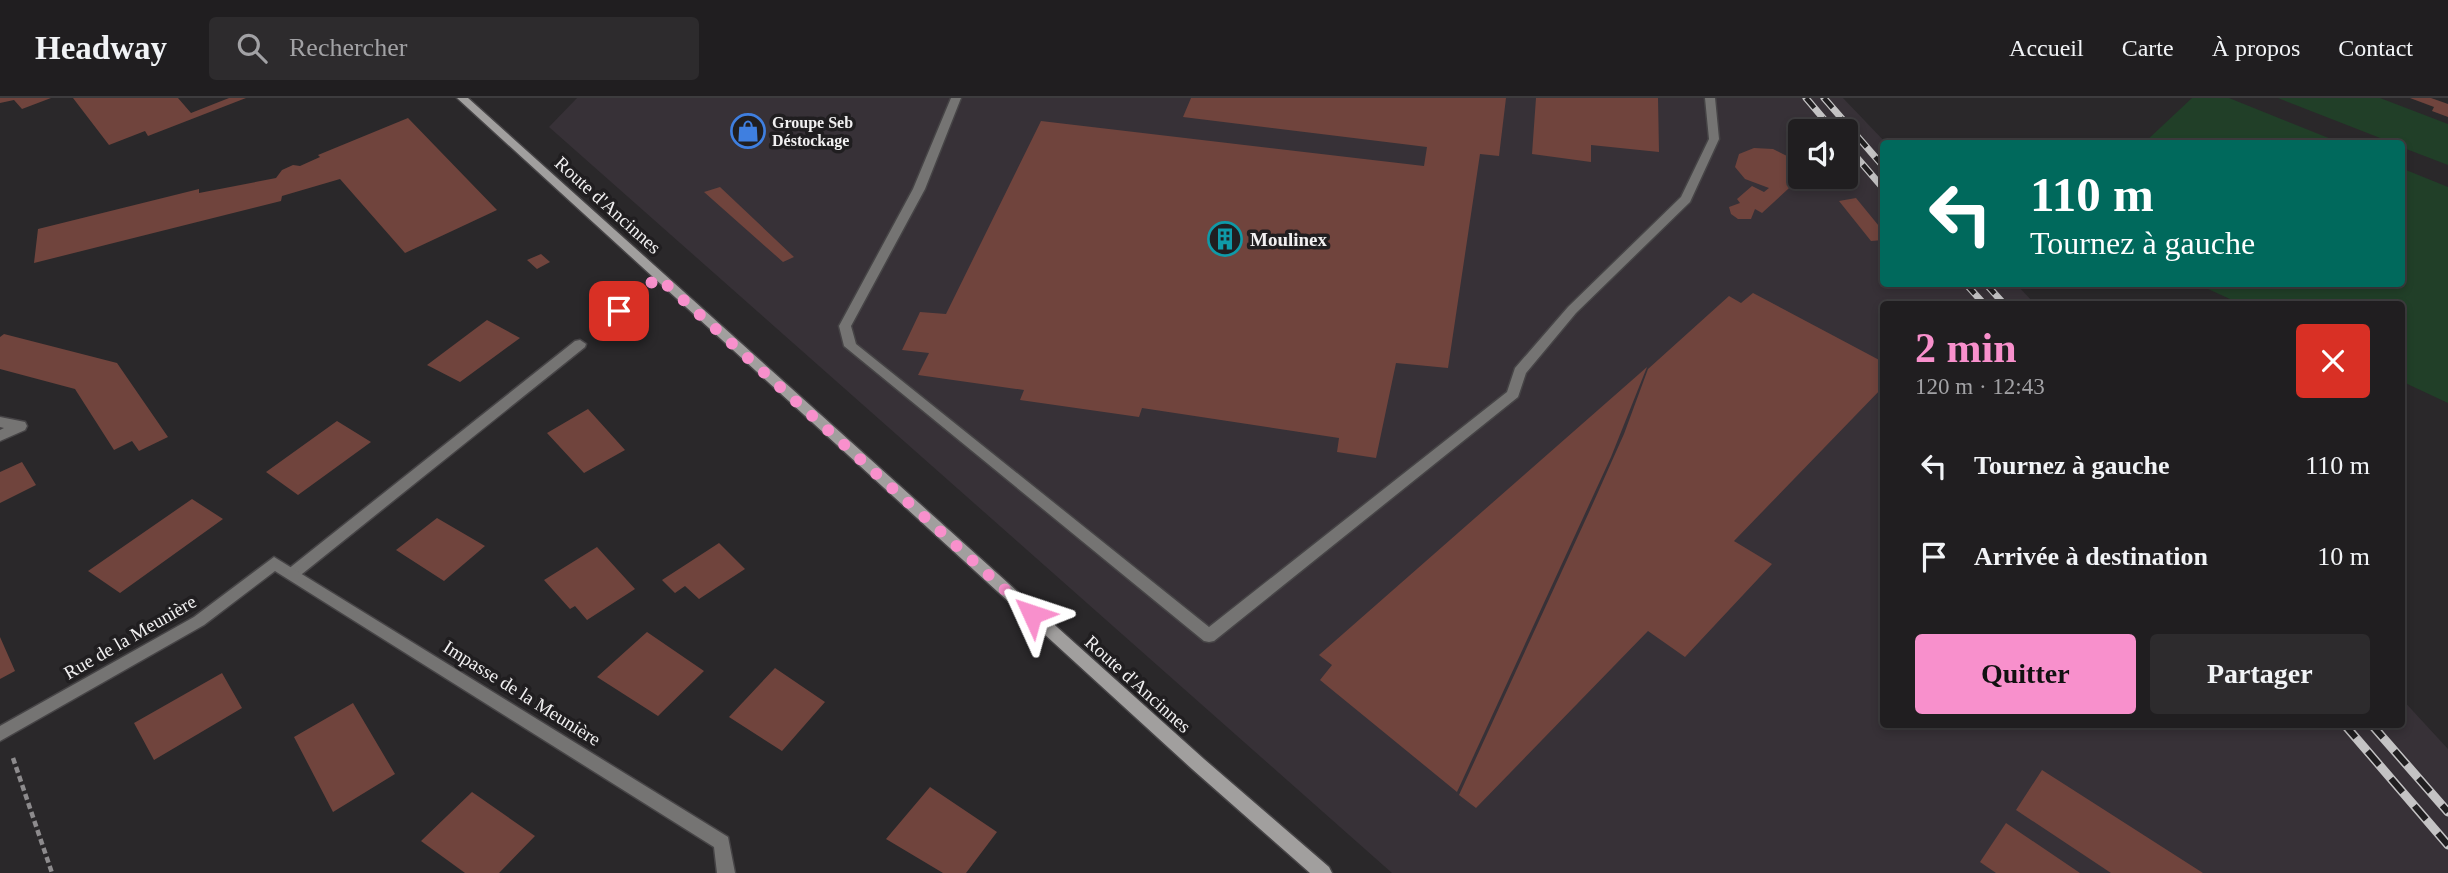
<!DOCTYPE html>
<html lang="fr">
<meta charset="utf-8">
<style>
body{margin:0;font-family:"Times New Roman",serif;background:#2d2b2d;color:#f1f3f6;height:100vh;display:flex;flex-direction:column;font-size:26px;white-space:nowrap}
*{box-sizing:border-box;margin:0}
p{font-size:23px;color:#a2a2a5}
.icon{flex:none;width:38px;height:38px;fill:none;stroke:currentColor;stroke-width:2;stroke-linecap:round;stroke-linejoin:round}
.map{position:relative;flex:1;overflow:hidden}
.details{position:absolute;left:1880px;top:203px;width:525px;height:427px;display:flex;flex-direction:column;background:#201e20;border-radius:7px;box-shadow:0 4px 10px #0003,0 0 0 2px #3d3c3e}
.details>*{flex:none}
.top-card{position:absolute;left:1880px;top:42px;width:525px;height:147px;border-radius:7px;box-shadow:0 4px 10px #0003,0 0 0 2px #3d3c3e;background:#00695c;color:#fff;overflow:hidden}
.fabs{position:absolute;left:1788px;top:21px;display:grid;gap:14px}
.fabs a{display:grid;place-items:center;width:70px;height:70px;border-radius:7px;background:#201e20;box-shadow:0 4px 10px #0003,0 0 0 2px #3d3c3e;font-size:35px}
.pin{position:absolute;display:grid;place-items:center;width:60px;height:60px;color:#fff;margin:-30px;border-radius:14px;box-shadow:0 4px 10px #0006}
.me{position:absolute;width:77px;margin:-38px;rotate:312deg;stroke-linejoin:round;filter:drop-shadow(0 0 5px #0008)}
.turn{display:flex;align-items:center;gap:24px;height:147px;padding:0 35px;font-size:32px}
.turn .icon{width:91px;height:91px;stroke-width:2.5}
.turn b{display:block;font-size:49px;line-height:60px}
.round{display:grid;place-items:center;flex:none;width:74px;height:74px;border-radius:7px;background:#2d2b2d}
.summary{display:flex;align-items:center;justify-content:space-between;height:119px;padding:0 35px}
h1{font-size:42px;font-weight:800;line-height:52px;color:#f890cc}
.cta{display:flex;gap:14px;margin-top:auto;padding:14px 35px}
.cta a{flex:1;height:80px;border-radius:7px;background:#f890cc;color:#111;font-size:28px;font-weight:800;line-height:80px;text-align:center}
.cta a+a{background:#2d2b2d;color:#f1f3f6}
ul{padding:0;list-style:none}
li{display:flex;align-items:center;gap:21px;height:91px;padding:0 35px}
li div{flex:1}
li b{display:block;font-size:26px}
li em{font-style:normal}
header{display:flex;align-items:center;gap:42px;box-sizing:border-box;height:98px;padding:0 35px;background:#201e20;border-bottom:2px solid #3d3c3e}
header strong{font-size:33px}
nav{display:flex;gap:38px;margin-inline-start:auto;font-size:24px}
.search{width:490px;height:63px;background:#2d2b2d;display:flex;align-items:center;gap:18px;box-sizing:border-box;padding:0 24px;border-radius:7px;color:#a2a2a5;font-size:26px}
.map>svg:first-child{display:block}
.built{fill:#373137;fill-rule:evenodd}
.green{fill:#213f28}
.building{fill:#70443d}
.lines{fill:none;stroke-linecap:round;stroke-linejoin:round}
.service-casing{stroke:#464446;stroke-width:3}
.minor-casing{stroke:#464446;stroke-width:3}
.secondary-casing{stroke:#464446;stroke-width:3}
.path-far1{stroke:#8d8b8d;stroke-width:3.5;stroke-dasharray:4.5 2.5;stroke-linecap:butt}
.path{stroke:#8d8b8d;stroke-width:4.5;stroke-dasharray:6 3.5;stroke-linecap:butt}
.service{fill:#757473;fill-rule:evenodd}
.minor{fill:#757473;fill-rule:evenodd}
.secondary{fill:#a19f9e;fill-rule:evenodd}
.rail-far1-casing{stroke:#c4c3c4;stroke-width:7}
.rail-casing{stroke:#c4c3c4;stroke-width:9}
.rail-far1{stroke:#201e20;stroke-width:4.5;stroke-dasharray:13;stroke-linecap:butt}
.rail{stroke:#201e20;stroke-width:6;stroke-dasharray:18;stroke-linecap:butt}
.route{stroke:#f890cc;stroke-width:12;stroke-dasharray:0 21.6}
.labels{text-anchor:middle;dominant-baseline:central;stroke-width:7;stroke-linejoin:round;paint-order:stroke}
.far-poi-label{font-size:16px;font-weight:bold;fill:#f1f0f1;stroke:#201e20;text-anchor:start}
.street-label{font-size:19px;fill:#f1f0f1;stroke:#201e20}
.poi-label{font-size:19px;font-weight:bold;fill:#f1f0f1;stroke:#201e20;text-anchor:start}
</style>
<header>
<strong>Headway</strong>
<div class="search"><svg class="icon" aria-label="search" viewBox="0 0 24 24"><circle cx="10" cy="10" r="6"/><path d="M15 15l6 6"/></svg>Rechercher</div>
<nav><a>Accueil</a><a>Carte</a><a>À propos</a><a>Contact</a></nav>
</header>
<div class="map">
<svg width="2448" height="775" viewBox="0 0 2448 775">
<rect width="100%" height="100%" fill="#2a282a"/>
<path class="built" d="M 577,0 L 1843,0 L 1886,45 L 1883,46 L 1883,186 L 2016,186 L 2035,206 L 1883,206 L 1883,626 L 2401,626 L 2401,600 L 2448,651 L 2448,775 L 1392,775 L 549,29 ZM 1801,33 L 1846,33 L 1846,79 L 1801,79 Z"/>
<path class="green" d="M 2192,0 L 2229,0 L 2341,45 L 2144,45 Z
M 2278,0 L 2380,0 L 2448,26 L 2448,67 L 2401,49 L 2401,46 L 2393,45 Z
M 2401,70 L 2448,89 L 2448,305 L 2401,283 L 2401,206 L 2241,206 L 2197,186 L 2401,186 Z"/>
<path class="building" d="M 0,0 L 51,0 L 22,11 L 14,2 L 0,5 Z
M 73,0 L 178,0 L 191,15 L 229,0 L 246,0 L 148,38 L 145,33 L 109,47 Z
M 1191,0 L 1506,0 L 1499,58 L 1480,56 L 1448,270 L 1396,265 L 1376,360 L 1337,354 L 1339,340 L 1142,310 L 1139,319 L 1020,302 L 1024,292 L 918,277 L 929,255 L 902,252 L 920,214 L 946,216 L 1041,23 L 1424,68 L 1427,49 L 1183,19 Z
M 1536,0 L 1658,0 L 1659,54 L 1591,47 L 1591,64 L 1532,56 Z
M 2410,0 L 2431,0 L 2448,6 L 2448,19 L 2432,13 L 2434,9 Z
M 408,20 L 497,112 L 405,155 L 340,81 L 282,98 L 281,103 L 34,165 L 38,131 L 199,91 L 199,95 L 276,80 L 282,72 L 293,67 L 300,68 L 320,59 L 318,57 Z
M 1754,50 L 1773,51 L 1793,61 L 1801,70 L 1801,79 L 1762,115 L 1755,111 L 1751,121 L 1738,121 L 1731,116 L 1729,109 L 1740,105 L 1737,101 L 1752,88 L 1764,94 L 1769,90 L 1745,81 L 1735,69 L 1739,56 Z
M 720,89 L 794,159 L 783,164 L 704,94 Z
M 1856,100 L 1883,133 L 1883,142 L 1871,143 L 1839,103 Z
M 541,156 L 550,164 L 537,171 L 527,162 Z
M 1753,195 L 1883,264 L 1883,289 L 1734,443 L 1772,466 L 1685,559 L 1648,533 L 1476,710 L 1459,697 L 1590,412 L 1624,336 L 1648,271 L 1729,198 L 1741,205 Z
M 487,222 L 520,240 L 460,284 L 427,267 Z
M 4,236 L 117,265 L 168,339 L 139,353 L 132,343 L 114,352 L 75,291 L 0,271 L 0,239 Z
M 1647,269 L 1611,359 L 1457,694 L 1320,582 L 1332,567 L 1319,557 Z
M 588,311 L 625,352 L 584,375 L 547,335 Z
M 337,323 L 371,344 L 298,397 L 266,374 Z
M 22,364 L 36,387 L 0,405 L 0,374 Z
M 192,401 L 223,421 L 120,495 L 88,473 Z
M 437,420 L 485,448 L 444,483 L 396,452 Z
M 719,445 L 745,471 L 699,501 L 685,488 L 675,495 L 662,482 Z
M 597,449 L 635,491 L 587,522 L 575,508 L 570,511 L 544,482 Z
M 647,534 L 704,573 L 658,618 L 597,579 Z
M 0,539 L 15,573 L 0,581 Z
M 775,570 L 825,604 L 782,653 L 729,619 Z
M 222,575 L 242,610 L 154,662 L 134,625 Z
M 353,605 L 395,676 L 333,714 L 294,639 Z
M 2042,672 L 2203,775 L 2111,775 L 2016,712 Z
M 930,689 L 997,734 L 966,775 L 943,775 L 886,741 Z
M 472,694 L 535,738 L 499,775 L 465,775 L 421,743 Z
M 2006,725 L 2080,775 L 1996,775 L 1980,764 Z"/>
<g class="lines">
<g class="service-casing">
<path id="service" d="M 951,0 L 961,0 L 925,91 L 851,228 L 856,246 L 1209,529 L 1507,294 L 1515,270 L 1568,209 L 1681,99 L 1709,41 L 1705,0 L 1715,0 L 1719,41 L 1690,104 L 1576,215 L 1526,275 L 1518,299 L 1214,543 L 1209,544 L 1204,543 L 844,248 L 839,228 L 913,91 Z
M 580,242 L 586,246 L 585,249 L 297,480 L 292,482 L 287,480 L 285,476 L 287,472 L 575,243 Z"/>
</g>
<g class="minor-casing">
<path id="minor" d="M 0,319 L 25,324 L 27,328 L 25,332 L 0,343 L 0,332 L 4,330 L 0,329 Z
M 274,459 L 728,739 L 735,775 L 717,775 L 714,749 L 275,473 L 204,527 L 0,643 L 0,628 L 194,519 Z"/>
</g>
<g class="secondary-casing">
<path id="secondary" d="M 457,0 L 468,0 L 1204,661 L 1329,769 L 1332,775 L 1310,775 L 1192,671 Z"/>
</g>
<path class="path-far1" d="M 598,231 L 639,196"/>
<path class="path" d="M 13,660 L 52,775"/>
<use href="#service" class="service"/>
<use href="#minor" class="minor"/>
<use href="#secondary" class="secondary"/>
<g class="rail-far1-casing">
<path id="rail-far1" d="M 1806,0 L 1834,33
M 1824,0 L 1883,68
M 1846,47 L 1883,90
M 1966,186 L 1984,206
M 1986,186 L 2004,206"/>
</g>
<g class="rail-casing">
<path id="rail" d="M 2344,626 L 2448,747
M 2371,626 L 2448,714"/>
</g>
<use href="#rail-far1" class="rail-far1"/>
<use href="#rail" class="rail"/>
</g>
<g class="lines">
<path class="route" d="M 619,213 L 658,179 L 1032,516"/>
</g>
<defs>
<g id="shop-ring" transform="scale(1.75)"><circle r="9.5" fill="#201e20" stroke="#3f7fe0" stroke-width="1.5"/><path d="M-5-2.5h2.3a2.7 3.5 0 0 1 5.4 0H5L5.5 6h-11ZM-1.5-2.5h3a1.5 2.3 0 0 0-3 0Z" fill="#3f7fe0"/></g>
<g id="building-ring" transform="scale(1.75)"><circle r="9.5" fill="#201e20" stroke="#0f9aa8" stroke-width="1.5"/><path d="M-4-6H4V6H1V3H-1V6H-4ZM-2.5-4.3h1.7v1.8h-1.7ZM.8-4.3h1.7v1.8H.8ZM-2.5-1h1.7V.8h-1.7ZM.8-1h1.7V.8H.8Z" fill="#0f9aa8"/></g>
</defs>
<g fill-rule="evenodd">
<use href="#shop-ring" x="748" y="33"/>
<use href="#building-ring" x="1225" y="141"/>
</g>
<g class="labels">
<g class="far-poi-label">
<text x="772" y="24">Groupe Seb<tspan x="772" dy="18">Déstockage</tspan></text>
</g>
<g class="street-label">
<text transform="translate(608 107) rotate(42)">Route d'Ancinnes</text>
<text transform="translate(130 539) rotate(-30)">Rue de la Meunière</text>
<text transform="translate(1138 586) rotate(42)">Route d'Ancinnes</text>
<text transform="translate(522 595) rotate(32)">Impasse de la Meunière</text>
</g>
<g class="poi-label">
<text x="1250" y="141">Moulinex</text>
</g>
</g>
</svg>
<div class="fabs">
<a><svg class="icon" aria-label="sound" viewBox="0 0 24 24"><path d="M4 9h4l5-4v14l-5-4H4zM17 9q2 3 0 6"/></svg></a>
</div>
<div class="pin" style="left:619px;top:213px;background:#d93025"><svg class="icon" aria-label="arrive" viewBox="0 0 24 24"><path d="M6 21V4h12l-3 4 3 4H6"/></svg></div>
<svg class="me" style="left:1032px;top:516px" viewBox="-20 -20 40 40"><path d="M0-17L14 15 0 8-14 15z" fill="#f890cc" stroke="#fff" stroke-width="4"/></svg>
<div class="top-card">
<div class="turn"><svg class="icon" aria-label="left" viewBox="0 0 24 24"><path d="M17 20v-9H6M10 6l-5 5 5 5"/></svg><div><b>110 m</b>Tournez à gauche</div></div>
</div>
<section class="details">
<div class="summary"><div><h1>2 min</h1><p>120 m · 12:43</p></div><a class="round" style="background:#d93025;color:#fff"><svg class="icon" aria-label="close" viewBox="0 0 24 24"><path d="M6 6l12 12M18 6L6 18"/></svg></a></div>
<ul>
<li><svg class="icon" aria-label="left" viewBox="0 0 24 24"><path d="M17 20v-9H6M10 6l-5 5 5 5"/></svg><div><b>Tournez à gauche</b></div><em>110 m</em></li>
<li><svg class="icon" aria-label="arrive" viewBox="0 0 24 24"><path d="M6 21V4h12l-3 4 3 4H6"/></svg><div><b>Arrivée à destination</b></div><em>10 m</em></li>
</ul>
<div class="cta"><a>Quitter</a><a>Partager</a></div>
</section>
</div>
